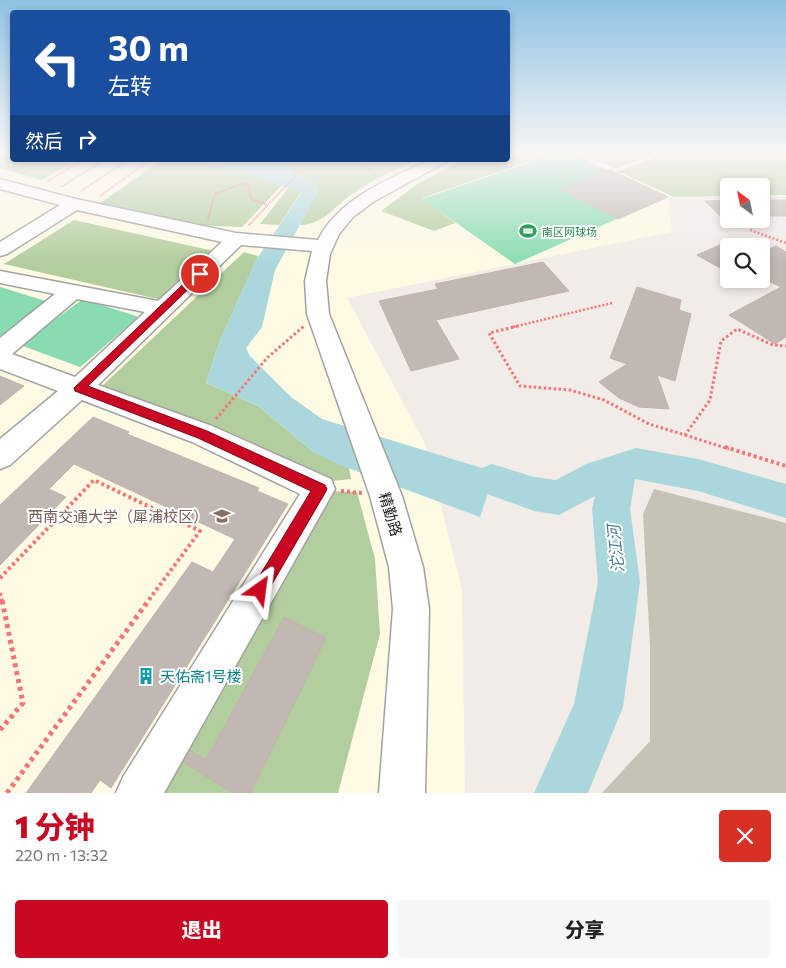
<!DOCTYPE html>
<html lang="zh">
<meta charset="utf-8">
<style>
body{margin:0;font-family:Commissioner,"Noto Sans SC",sans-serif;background:#f6f6f6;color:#222;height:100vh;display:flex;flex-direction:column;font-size:19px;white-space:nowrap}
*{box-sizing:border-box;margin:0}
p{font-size:16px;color:#767676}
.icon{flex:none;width:28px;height:28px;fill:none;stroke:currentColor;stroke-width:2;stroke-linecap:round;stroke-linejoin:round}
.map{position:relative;height:793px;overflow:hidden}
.panel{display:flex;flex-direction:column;background:#fff;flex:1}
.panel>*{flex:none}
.guide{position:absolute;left:10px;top:10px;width:500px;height:152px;border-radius:5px;box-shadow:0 2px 8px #0003;background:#1a4fa0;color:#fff;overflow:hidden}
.needle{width:32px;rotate:327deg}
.controls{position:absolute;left:720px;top:178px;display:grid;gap:10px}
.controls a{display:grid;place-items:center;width:50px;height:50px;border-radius:5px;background:#fff;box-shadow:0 2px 8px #0003;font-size:25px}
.pin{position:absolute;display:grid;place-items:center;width:42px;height:42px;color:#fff;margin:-21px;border:2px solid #fff;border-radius:50%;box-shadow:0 1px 5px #0007}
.me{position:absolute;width:55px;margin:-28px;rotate:31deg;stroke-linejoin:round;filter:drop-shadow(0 0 4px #0008)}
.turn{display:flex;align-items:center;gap:18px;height:105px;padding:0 15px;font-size:22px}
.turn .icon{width:65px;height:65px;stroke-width:2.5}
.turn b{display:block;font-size:35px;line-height:42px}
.then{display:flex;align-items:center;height:48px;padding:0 15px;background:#0003;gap:10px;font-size:19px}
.round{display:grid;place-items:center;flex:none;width:52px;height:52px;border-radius:5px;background:#f6f6f6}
.headline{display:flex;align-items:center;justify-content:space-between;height:85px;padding:0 15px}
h1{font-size:30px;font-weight:800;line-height:38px;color:#c90822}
.button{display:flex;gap:10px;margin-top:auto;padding:10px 15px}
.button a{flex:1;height:58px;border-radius:5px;background:#c90822;color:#fff;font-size:20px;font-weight:800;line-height:58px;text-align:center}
.button a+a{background:#f6f6f6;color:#222}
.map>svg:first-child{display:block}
.education{fill:#fefae3}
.construction{fill:#c5c3b3}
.forest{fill:#b3ce9e}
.pitch{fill:#89dcb1}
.water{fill:#aad7dc}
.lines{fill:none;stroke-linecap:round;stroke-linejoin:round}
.river{fill:#aad7dc;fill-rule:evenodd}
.building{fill:#c1b8b4;stroke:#c2b2aa}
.minor-casing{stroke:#a2a2a2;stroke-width:3}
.path-far4{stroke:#f47578;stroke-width:2;stroke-dasharray:1 1;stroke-linecap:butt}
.path-far3{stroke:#f47578;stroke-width:2.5;stroke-dasharray:2 2;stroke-linecap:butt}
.path-far2{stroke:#f47578;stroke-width:3;stroke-dasharray:2.5 2.5;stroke-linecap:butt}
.path-far1{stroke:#f47578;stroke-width:4;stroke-dasharray:3 3;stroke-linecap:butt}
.path{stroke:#f47578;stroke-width:5;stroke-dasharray:4 4;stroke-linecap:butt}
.minor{fill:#fff;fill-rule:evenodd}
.route{fill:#c90822;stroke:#830516}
.labels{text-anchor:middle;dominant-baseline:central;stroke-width:4;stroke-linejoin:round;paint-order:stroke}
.far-leisure-label{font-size:11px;fill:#27864d;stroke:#fff;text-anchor:start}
.near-street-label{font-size:15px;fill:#212121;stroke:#fff}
.near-education-label{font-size:15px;fill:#785e54;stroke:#fff;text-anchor:end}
.near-culture-label{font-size:15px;fill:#0d838f;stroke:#fff;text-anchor:start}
.near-water-label{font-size:16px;font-style:italic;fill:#477996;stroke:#fff}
</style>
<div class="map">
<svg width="786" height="793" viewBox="0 0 786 793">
<rect width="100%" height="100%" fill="#f1ece8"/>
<path class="education" d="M 0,153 L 12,153 L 12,160 L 508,160 L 508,153 L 786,153 L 786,196 L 761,197 L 761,186 L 729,186 L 729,197 L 668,198 L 672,232 L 347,298 L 425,444 L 462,589 L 465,793 L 0,793 Z"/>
<path class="construction" d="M 654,489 L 786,523 L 786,793 L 602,793 L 650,741 L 650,646 L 643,514 Z"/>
<path class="forest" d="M 0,153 L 12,153 L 12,160 L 77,160 L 42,180 L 0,168 Z
M 508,153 L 554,153 L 422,198 L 455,223 L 434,231 L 381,211 L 419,183 L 463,160 L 508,160 Z
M 670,153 L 786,153 L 786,195 L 761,195 L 761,186 L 729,186 L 729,196 L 674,197 L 620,172 Z
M 162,160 L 197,160 L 282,185 L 242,227 L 187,225 L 96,206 Z
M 277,160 L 418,160 C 395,170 373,179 352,194 C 334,207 324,224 300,225 L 318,191 L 312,181 L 290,171 Z
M 289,187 L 302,191 L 279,225 L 260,224 Z
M 74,220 L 214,251 L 162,300 L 4,264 Z
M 244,252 L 258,256 L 219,343 L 206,383 L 258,406 L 312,451 L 349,468 L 351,479 L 324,482 L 99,389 Z
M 323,491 L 357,492 L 375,559 L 380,634 L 338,793 L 160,793 Z"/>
<path class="pitch" d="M 558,153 L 568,153 L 664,198 L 515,264 L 422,199 Z
M 0,287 L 49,302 L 0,337 Z
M 83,299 L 139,317 L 80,367 L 20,345 Z"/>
<path class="water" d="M 195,160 L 277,160 L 290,171 L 312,181 L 318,192 L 275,270 L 262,327 L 246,348 L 250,356 L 291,397 L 322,419 L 495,472 L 480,517 L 337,464 L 312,451 L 258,406 L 206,383 L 219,343 L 256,260 L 302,192 Z"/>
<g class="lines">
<path class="river" d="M 636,448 L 698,459 L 786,484 L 786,518 L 698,491 L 635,479 L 630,509 L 640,582 L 623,707 L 588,793 L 534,793 L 574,704 L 598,582 L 592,509 L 595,496 L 559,515 L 534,511 L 479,491 L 474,480 L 479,469 L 492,464 L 534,477 L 556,480 L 586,464 Z"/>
</g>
<path class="building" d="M 582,153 L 652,153 L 652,155 L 615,168 Z
M 611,170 L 668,197 L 618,219 L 561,189 Z
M 729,200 L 729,225 L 705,201 Z
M 761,200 L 786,200 L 786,216 L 761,216 Z
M 722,244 L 729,247 L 729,273 L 697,255 Z
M 776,246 L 786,252 L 786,337 L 775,344 L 729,315 L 781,287 L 761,277 L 761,253 Z
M 543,262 L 569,291 L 436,320 L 459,359 L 411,371 L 379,301 L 438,289 L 435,284 Z
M 637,287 L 681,300 L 679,310 L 691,314 L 675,381 L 657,375 L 669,409 L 639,407 L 619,398 L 599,382 L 627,364 L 610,358 Z
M 0,376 L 24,386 L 0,405 Z
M 93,417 L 129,432 L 127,434 L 259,488 L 257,491 L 288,504 L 111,788 L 100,780 L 91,793 L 26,793 L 192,562 L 213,572 L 235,539 L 74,464 L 49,489 L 66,497 L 0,565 L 0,505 Z
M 284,617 L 326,638 L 251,793 L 233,793 L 183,762 L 190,750 L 206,760 Z"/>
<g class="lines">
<g class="minor-casing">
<path id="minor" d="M 430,160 L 449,160 L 373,202 L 353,217 L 339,234 L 330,254 L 326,281 L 329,314 L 402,496 L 423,567 L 429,609 L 425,793 L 379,793 L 393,609 L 389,567 L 370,496 L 307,314 L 305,281 L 312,251 L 241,245 L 98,385 L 212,426 L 331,479 L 335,489 L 164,793 L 116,793 L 123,777 L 300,494 L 192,442 L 82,400 L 10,465 L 0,469 L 0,439 L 58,391 L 0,369 L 0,338 L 55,294 L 0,283 L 0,271 L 158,301 L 222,242 L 77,210 L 7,254 L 0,256 L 0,242 L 60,205 L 0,189 L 0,179 L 76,199 L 236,233 L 318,240 C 339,198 389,179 430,160 ZM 77,299 L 145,312 L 75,377 L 12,354 Z"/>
</g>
<path class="path-far4" d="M 569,153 L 614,174 L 670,153
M 0,155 L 12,156
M 59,160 L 71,167
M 354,160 L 378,177
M 370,171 L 377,160
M 46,182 L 83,160
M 61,187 L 104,160
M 81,191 L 128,160
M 100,196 L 150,160
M 208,219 L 215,194 L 243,183 L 249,186 L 251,199 L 268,205
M 249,225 L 310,160"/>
<path class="path-far3" d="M 750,230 L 786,243
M 513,327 L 612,303"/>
<path class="path-far2" d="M 518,326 L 489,333 L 520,386 L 570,390 L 604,400 L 649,424 L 685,435 L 710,400 L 721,341 L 737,329 L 773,345 L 786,346
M 216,419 L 267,358 L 304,326
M 685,435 L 729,449"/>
<path class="path-far1" d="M 725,447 L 786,466
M 341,491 L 362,493
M 0,578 L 94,480 L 200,531 L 148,601
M 0,593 L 2,601"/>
<path class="path" d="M 0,730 L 23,703 L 2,600
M 7,793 L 149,600"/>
<use href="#minor" class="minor"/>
</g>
<linearGradient id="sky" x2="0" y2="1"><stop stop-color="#8fc2e3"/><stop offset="0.58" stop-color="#f9f6f5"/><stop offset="1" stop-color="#f9f6f5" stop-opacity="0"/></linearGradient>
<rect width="786" height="264" fill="url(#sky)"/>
<path class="route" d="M 196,272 L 204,274 L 88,386 L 207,431 L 325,485 L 327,489 L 325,493 L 265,596 L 260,598 L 254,596 L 252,590 L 254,585 L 311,491 L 198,438 L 75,391 L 74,388 Z"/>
<defs>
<g id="stadium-bare" transform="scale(1.35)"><path d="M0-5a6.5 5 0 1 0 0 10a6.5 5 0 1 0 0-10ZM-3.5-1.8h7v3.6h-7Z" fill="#2e9e5b" stroke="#fff" stroke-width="2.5" paint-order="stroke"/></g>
<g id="university-bare" transform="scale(1.35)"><path d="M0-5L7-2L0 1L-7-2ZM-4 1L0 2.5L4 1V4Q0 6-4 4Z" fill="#8d6e63" stroke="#fff" stroke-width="2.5" paint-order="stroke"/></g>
<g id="building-bare" transform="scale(1.35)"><path d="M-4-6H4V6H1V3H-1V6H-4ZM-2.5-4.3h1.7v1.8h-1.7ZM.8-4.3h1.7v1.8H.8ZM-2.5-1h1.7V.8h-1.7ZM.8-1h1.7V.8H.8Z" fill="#0f9aa8" stroke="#fff" stroke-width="2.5" paint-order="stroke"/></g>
</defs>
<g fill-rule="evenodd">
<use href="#stadium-bare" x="528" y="231"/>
<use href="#university-bare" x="222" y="516"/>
<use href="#building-bare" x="146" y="676"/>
</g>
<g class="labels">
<g class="far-leisure-label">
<text x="542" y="231">南区网球场</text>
</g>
<g class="near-street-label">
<text transform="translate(391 514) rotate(73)">精勤路</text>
</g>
<g class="near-education-label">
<text x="208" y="516">西南交通大学（犀浦校区）</text>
</g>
<g class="near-culture-label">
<text x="160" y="676">天佑斋1号楼</text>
</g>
<g class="near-water-label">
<text transform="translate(615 549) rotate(-96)">沱江河</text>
</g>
</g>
</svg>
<div class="controls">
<a><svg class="needle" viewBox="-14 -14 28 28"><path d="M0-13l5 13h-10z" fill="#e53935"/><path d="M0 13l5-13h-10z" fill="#767676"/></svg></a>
<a><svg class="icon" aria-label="search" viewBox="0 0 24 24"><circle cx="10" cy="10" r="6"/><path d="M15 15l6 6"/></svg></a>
</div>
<div class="pin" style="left:200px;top:274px;background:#d93025"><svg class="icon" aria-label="arrive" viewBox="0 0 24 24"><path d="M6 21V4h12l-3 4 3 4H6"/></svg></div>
<svg class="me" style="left:260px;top:590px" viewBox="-20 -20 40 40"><path d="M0-17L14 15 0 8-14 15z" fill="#c90822" stroke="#fff" stroke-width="4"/></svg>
<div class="guide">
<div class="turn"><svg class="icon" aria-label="left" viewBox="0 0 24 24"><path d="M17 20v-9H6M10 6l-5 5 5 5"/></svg><div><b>30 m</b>左转</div></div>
<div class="then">然后<svg class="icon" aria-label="right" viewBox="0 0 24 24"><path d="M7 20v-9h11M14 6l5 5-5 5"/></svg></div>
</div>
</div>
<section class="panel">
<div class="headline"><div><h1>1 分钟</h1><p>220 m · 13:32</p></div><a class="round" style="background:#d93025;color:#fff"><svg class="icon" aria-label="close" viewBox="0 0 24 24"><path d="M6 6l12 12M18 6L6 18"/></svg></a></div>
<div class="button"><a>退出</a><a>分享</a></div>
</section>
